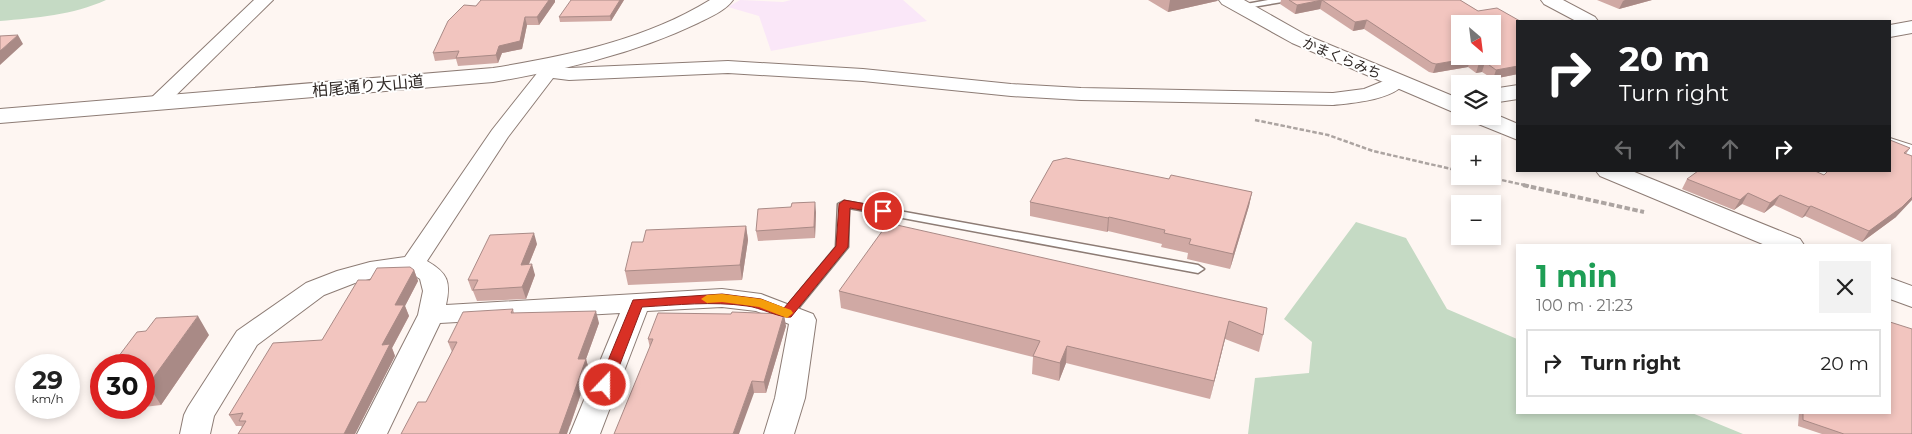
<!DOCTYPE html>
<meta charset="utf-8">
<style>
body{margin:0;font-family:Montserrat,"Noto Sans JP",sans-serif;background:#f2f2f2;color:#222;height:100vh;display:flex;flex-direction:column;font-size:19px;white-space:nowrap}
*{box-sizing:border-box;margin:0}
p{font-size:16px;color:#767676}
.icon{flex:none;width:28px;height:28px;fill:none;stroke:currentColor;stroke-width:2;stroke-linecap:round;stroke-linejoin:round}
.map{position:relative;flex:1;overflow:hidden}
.panel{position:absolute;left:1516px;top:244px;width:375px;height:170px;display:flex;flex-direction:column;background:#fff;border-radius:0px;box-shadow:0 2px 8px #0003}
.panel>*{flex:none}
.hud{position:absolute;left:1516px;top:20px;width:375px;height:152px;border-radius:0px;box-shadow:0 2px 8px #0003;background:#202124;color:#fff;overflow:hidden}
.needle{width:32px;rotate:152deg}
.controls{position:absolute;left:1451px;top:15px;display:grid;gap:10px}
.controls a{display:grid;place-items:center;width:50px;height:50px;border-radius:0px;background:#fff;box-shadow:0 2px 8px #0003;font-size:25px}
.speed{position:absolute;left:15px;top:354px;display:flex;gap:10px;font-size:25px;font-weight:700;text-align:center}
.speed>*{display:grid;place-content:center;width:65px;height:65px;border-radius:50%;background:#fff;box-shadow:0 2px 8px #0003;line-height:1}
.speed small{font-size:12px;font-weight:400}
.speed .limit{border:8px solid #d22;background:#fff;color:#111}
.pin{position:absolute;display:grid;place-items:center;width:42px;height:42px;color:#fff;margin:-21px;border:2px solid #fff;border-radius:50%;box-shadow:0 1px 5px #0007}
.me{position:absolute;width:55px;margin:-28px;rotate:22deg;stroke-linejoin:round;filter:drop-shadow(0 0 4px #0008)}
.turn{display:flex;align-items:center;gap:18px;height:105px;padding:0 20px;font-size:22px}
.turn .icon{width:65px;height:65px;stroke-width:2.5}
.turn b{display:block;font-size:35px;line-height:42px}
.lanes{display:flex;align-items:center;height:48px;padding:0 20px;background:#0003;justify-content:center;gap:25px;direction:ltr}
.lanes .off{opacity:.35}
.round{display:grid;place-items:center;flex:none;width:52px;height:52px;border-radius:0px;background:#f2f2f2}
.summary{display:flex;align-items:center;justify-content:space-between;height:85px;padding:0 20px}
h1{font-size:30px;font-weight:700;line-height:38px;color:#1e9e55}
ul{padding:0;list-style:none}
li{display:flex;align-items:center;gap:15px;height:68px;margin:0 10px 8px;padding:0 10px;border:2px solid #e0e0e0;border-radius:0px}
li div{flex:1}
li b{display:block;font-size:19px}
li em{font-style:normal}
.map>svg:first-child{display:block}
.commercial{fill:#fae7f8}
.green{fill:#c5dac4}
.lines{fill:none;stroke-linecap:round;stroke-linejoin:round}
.lane-casing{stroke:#8d7c75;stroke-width:3}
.street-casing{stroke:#8d7c75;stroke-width:2}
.secondary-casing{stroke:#8d7c75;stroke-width:2}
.path-far1{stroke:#aca4a1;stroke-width:2.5;stroke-dasharray:4.5 2;stroke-linecap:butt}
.path{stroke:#aca4a1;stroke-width:4;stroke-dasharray:5.5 2.5;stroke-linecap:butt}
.lane{fill:#fff;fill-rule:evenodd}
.street{fill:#fff;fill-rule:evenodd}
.secondary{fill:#fff;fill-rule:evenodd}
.wall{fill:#d0a9a4}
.shaded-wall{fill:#a98a86}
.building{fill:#f2c5bf;stroke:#a98a86;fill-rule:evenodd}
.route{fill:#d93025;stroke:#8d1f18}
.slow{fill:#f59e0b}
.labels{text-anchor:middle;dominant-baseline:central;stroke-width:4;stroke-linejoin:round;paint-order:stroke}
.far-street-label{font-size:14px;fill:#302926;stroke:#fff}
.street-label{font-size:16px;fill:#302926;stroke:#fff}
</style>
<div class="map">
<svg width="1912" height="434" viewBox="0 0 1912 434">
<rect width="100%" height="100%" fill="#fef6f2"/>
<path class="commercial" d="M 740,0 L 783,2 L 791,0 L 903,0 L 927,21 L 771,51 L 759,16 L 728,7 Z"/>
<path class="green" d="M 0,0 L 106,0 C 73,15 36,18 0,21 Z
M 1356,222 L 1406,238 L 1447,309 L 1517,339 L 1518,412 L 1692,413 L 1743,434 L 1248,434 L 1255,378 L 1309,373 L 1312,342 L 1284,319 Z"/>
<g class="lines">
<g class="lane-casing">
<path id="lane" d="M 1268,0 L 1286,0 L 1282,2 L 1241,9 L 1237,7 L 1241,5 Z
M 844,201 L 1198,265 L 1204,269 L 1198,273 L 849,208 L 848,247 L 791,317 L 783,317 L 781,314 L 783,311 L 836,247 L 838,204 Z"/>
</g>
<g class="street-casing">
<path id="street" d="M 254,0 L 273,0 L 164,107 L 157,109 L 150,107 L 147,103 L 150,99 Z
M 1541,0 L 1563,0 L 1595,17 L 1598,21 L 1576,21 L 1544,4 Z
M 543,61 L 550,63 L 554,67 L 569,68 L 728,61 L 863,69 L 1011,84 L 1081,88 L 1333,93 L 1364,89 L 1396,76 L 1403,78 L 1406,82 C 1393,100 1353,103 1333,105 L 1081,100 L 1011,96 L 863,81 L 728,73 L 569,80 L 553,78 L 508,137 L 427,261 C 448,273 451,282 446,305 L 722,289 L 761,294 L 813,314 L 816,320 L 805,398 L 794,434 L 764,434 L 775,398 L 789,324 L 756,311 L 722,307 L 647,311 L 600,434 L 570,434 L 620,313 L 440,323 L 387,434 L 357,434 L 418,315 L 423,291 L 420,279 L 409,272 L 380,276 L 355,283 L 324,295 L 257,345 L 214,416 L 210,434 L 180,434 L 184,415 L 188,407 L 237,331 L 306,283 L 337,271 L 370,262 L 405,257 L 492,130 L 538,72 L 533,67 L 536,63 Z
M 1890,138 L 1912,145 L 1912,159 L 1890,151 Z"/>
</g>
<g class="secondary-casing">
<path id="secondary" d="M 710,0 L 733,0 C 725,11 710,17 698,23 C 633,54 564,70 493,82 L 0,123 L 0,109 L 493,68 C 567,56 645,40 710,0 Z
M 1219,0 L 1244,0 L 1306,35 L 1460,99 L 1460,115 L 1292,43 L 1222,4 Z
M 1912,21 L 1912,33 L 1890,37 L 1890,25 Z
M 1518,85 L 1518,99 L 1492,103 L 1492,89 Z
M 1492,113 L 1518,124 L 1518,140 L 1471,121 L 1467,116 L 1492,116 Z
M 1596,171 L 1632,171 L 1800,239 L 1804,245 L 1765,245 L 1600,176 Z
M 1890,278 L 1912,286 L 1912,307 L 1890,299 Z"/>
</g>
<path class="path-far1" d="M 1255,120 L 1328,135 L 1373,151 L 1460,171
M 1483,176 L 1529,186"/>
<path class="path" d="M 1523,185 L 1644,212"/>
<use href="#lane" class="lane"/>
<use href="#street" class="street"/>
<use href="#secondary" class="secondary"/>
</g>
<path class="wall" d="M 481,0 L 555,0 L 555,2 L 539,25 L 527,25 L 522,49 L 502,53 L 498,63 L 458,66 L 456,59 L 435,61 L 433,53 Z
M 624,0 L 611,21 L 560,22 L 559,17 Z
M 1148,0 L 1218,0 L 1217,1 L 1168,12 Z
M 1281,0 L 1460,0 L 1478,11 L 1518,21 L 1518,74 L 1493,79 L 1482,72 L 1476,73 L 1468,67 L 1433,73 L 1429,72 L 1364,29 L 1353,31 L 1320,9 L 1295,14 L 1280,4 Z
M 1597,0 L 1652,0 L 1619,9 Z
M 1910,148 L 1906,154 L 1896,217 L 1862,242 L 1805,216 L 1802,218 L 1774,205 L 1764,213 L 1742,204 L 1734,210 L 1682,189 L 1687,179 L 1824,175 Z
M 1169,179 L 1252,192 L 1249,206 L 1230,269 L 1187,259 L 1188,253 L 1161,247 L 1162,244 L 1108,231 L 1107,232 L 1030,216 L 1030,202 Z
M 816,212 L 815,238 L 758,241 L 756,231 Z
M 746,226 L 748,240 L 742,280 L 628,285 L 625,271 Z
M 537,244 L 529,264 L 535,275 L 526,299 L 477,301 L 473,291 L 472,291 L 468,280 Z
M 414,270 L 418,281 L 405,306 L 409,316 L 392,348 L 395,356 L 355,434 L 238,434 L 242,427 L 241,426 L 236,426 L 229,415 L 322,340 L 370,280 Z
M 839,291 L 1267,308 L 1263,335 L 1259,352 L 1225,339 L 1210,399 L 1066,363 L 1059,381 L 1032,374 L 1033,357 L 841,308 Z
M 513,309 L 514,313 L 599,323 L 586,359 L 589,370 L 570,426 L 426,402 L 452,352 L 448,342 Z
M 786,326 L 766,393 L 754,393 L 650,348 L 648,339 Z
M 209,335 L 161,405 L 144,407 L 144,365 Z
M 101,379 L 101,401 L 93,389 Z
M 106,408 L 130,408 L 107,409 Z
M 1799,412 L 1890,412 L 1912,434 L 1822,434 L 1798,426 Z"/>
<path class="shaded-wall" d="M 549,0 L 555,0 L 555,2 L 539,25 L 537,17 Z
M 620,0 L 624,0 L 611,21 L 610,16 Z
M 1170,0 L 1218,0 L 1217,1 L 1168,12 Z
M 1322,0 L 1320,9 L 1295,14 L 1297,5 Z
M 1625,0 L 1652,0 L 1619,9 L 1623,1 Z
M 525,17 L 527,25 L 522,49 L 502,53 L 498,63 L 496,55 L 499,46 Z
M 1367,20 L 1364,29 L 1353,31 L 1355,22 Z
M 18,35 L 23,44 L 0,65 L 0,51 Z
M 1471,58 L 1468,67 L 1433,73 L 1436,64 Z
M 1485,62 L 1482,72 L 1476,73 L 1479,63 Z
M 1518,66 L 1518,74 L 1493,79 L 1496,70 Z
M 1252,192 L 1249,206 L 1230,269 L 1233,254 Z
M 1748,193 L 1742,204 L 1734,210 L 1740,200 Z
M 1780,195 L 1774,205 L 1764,213 L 1770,203 Z
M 1912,197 L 1912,200 L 1896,217 L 1862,242 L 1869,231 Z
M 815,202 L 816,212 L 815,238 L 814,227 Z
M 1811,206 L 1805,216 L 1802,218 L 1809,207 Z
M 1109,217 L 1108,231 L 1107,232 L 1108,218 Z
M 746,226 L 748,240 L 742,280 L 740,265 Z
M 534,233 L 537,244 L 524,276 L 521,265 Z
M 532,264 L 535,275 L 526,299 L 522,287 Z
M 414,270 L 418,281 L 405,306 L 409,316 L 392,348 L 395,356 L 355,434 L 344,434 L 382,345 L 395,305 Z
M 596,311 L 599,323 L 586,359 L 589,370 L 567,434 L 559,434 L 578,359 Z
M 784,314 L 786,326 L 766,393 L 764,382 Z
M 198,316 L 209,335 L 161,405 L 148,385 Z
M 1229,321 L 1225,339 L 1210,399 L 1214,381 Z
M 1067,346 L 1066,363 L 1059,381 L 1060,363 Z
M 752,381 L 754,393 L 739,434 L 733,434 Z"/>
<path class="building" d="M 481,0 L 549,0 L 537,17 L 525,17 L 520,41 L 499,46 L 496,55 L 456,58 L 459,51 L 433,53 L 448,21 L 464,5 L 476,6 Z
M 571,0 L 620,0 L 610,16 L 559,17 Z
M 1289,0 L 1460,0 L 1478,11 L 1497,8 L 1520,21 L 1518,21 L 1518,66 L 1496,70 L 1485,62 L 1479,63 L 1471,58 L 1436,64 L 1432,63 L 1367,20 L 1355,22 L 1322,0 L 1297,5 ZM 1460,24 L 1492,24 L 1492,56 L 1460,56 Z
M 18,35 L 0,51 L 0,36 Z
M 1890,140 L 1910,148 L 1904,153 L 1912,156 L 1912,197 L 1902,207 L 1869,231 L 1811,206 L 1809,207 L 1780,195 L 1770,203 L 1748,193 L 1740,200 L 1687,179 L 1698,171 L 1815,171 L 1824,175 L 1828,171 L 1890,171 Z
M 1066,158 L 1169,179 L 1171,175 L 1252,192 L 1233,254 L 1189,244 L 1191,239 L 1164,233 L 1165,230 L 1109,217 L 1108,218 L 1030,202 L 1053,161 Z
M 815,202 L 814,227 L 756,231 L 758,209 L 791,207 L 792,203 Z
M 888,223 L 1267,308 L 1263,335 L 1229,321 L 1214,381 L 1067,346 L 1060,363 L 1033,356 L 1040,341 L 839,291 Z
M 746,226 L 740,265 L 625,271 L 632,242 L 643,242 L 646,230 Z
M 534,233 L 521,265 L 532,264 L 522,287 L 473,290 L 478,280 L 468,280 L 490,235 Z
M 410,267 L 414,270 L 395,305 L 404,305 L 382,345 L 390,344 L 344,434 L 238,434 L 246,421 L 239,421 L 243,413 L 229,415 L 273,343 L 322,340 L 358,280 L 370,280 L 377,268 Z
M 513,309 L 511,313 L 596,311 L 578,359 L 586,359 L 559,434 L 401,434 L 418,402 L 426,402 L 457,342 L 448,342 L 463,312 Z
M 732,312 L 784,314 L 764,382 L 752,381 L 733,434 L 614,434 L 653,339 L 648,339 L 658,313 L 731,314 Z
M 198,316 L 148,385 L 144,385 L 144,365 L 112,365 L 137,332 L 146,331 L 156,318 Z
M 1890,322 L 1912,329 L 1912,434 L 1844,434 L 1803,420 L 1803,412 L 1890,412 Z
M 101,379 L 101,388 L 93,389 Z"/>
<path class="route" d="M 844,200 L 883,207 L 889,211 L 883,214 L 850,208 L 848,247 L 791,317 C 782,319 759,307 747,306 C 712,301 677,305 642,307 L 612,385 L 610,388 L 600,388 L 598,385 L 633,300 L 722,294 L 761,299 L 784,308 L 836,246 L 839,204 Z"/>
<path class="slow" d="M 722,294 L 761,299 L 791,310 L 793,313 L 787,318 L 759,307 L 722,302 L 707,303 L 701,299 L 707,295 Z"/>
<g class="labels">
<g class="far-street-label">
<text transform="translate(1342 58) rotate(23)">かまくらみち</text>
</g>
<g class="street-label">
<text transform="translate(368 86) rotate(-5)">柏尾通り大山道</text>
</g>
</g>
</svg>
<div class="controls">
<a><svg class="needle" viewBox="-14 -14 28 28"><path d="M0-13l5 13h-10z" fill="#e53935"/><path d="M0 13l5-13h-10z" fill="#767676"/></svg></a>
<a><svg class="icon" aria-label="layers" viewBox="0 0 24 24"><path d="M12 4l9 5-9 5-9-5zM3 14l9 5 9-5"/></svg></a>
<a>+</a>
<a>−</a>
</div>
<div class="speed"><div>29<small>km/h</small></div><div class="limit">30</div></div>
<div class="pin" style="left:883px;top:211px;background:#d93025"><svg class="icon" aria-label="arrive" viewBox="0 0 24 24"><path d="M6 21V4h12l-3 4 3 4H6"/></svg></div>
<svg class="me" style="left:605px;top:385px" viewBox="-20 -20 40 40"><circle r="17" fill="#d93025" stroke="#fff" stroke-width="3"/><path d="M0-11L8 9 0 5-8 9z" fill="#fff"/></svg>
<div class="hud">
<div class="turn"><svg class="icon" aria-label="right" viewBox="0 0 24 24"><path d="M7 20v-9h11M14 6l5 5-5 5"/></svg><div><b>20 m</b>Turn right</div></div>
<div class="lanes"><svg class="icon off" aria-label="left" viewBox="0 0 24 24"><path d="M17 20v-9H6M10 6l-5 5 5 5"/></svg><svg class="icon off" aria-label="ahead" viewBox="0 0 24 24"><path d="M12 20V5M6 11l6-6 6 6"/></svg><svg class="icon off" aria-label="ahead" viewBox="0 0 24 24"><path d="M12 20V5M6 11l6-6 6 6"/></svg><svg class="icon" aria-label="right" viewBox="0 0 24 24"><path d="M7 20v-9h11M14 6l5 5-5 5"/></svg></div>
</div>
<section class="panel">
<div class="summary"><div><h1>1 min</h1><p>100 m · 21:23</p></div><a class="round"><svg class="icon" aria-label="close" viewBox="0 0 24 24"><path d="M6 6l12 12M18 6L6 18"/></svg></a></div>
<ul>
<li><svg class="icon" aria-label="right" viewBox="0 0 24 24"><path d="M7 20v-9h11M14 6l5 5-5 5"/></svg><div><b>Turn right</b></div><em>20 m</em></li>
</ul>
</section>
</div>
